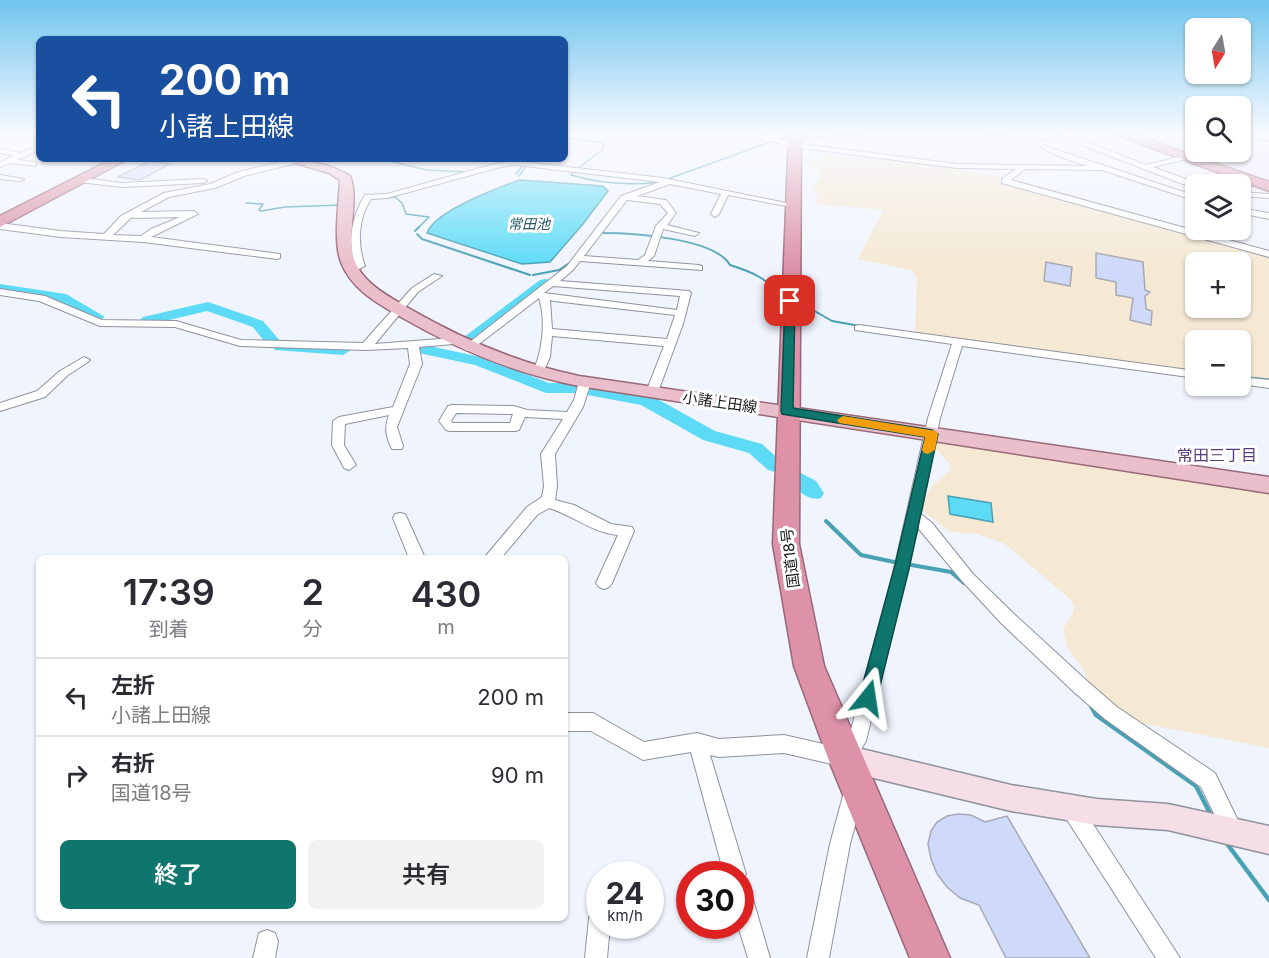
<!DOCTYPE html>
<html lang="ja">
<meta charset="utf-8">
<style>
body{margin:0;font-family:Inter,"Noto Sans JP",sans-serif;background:#f2f2f3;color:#2b2b33;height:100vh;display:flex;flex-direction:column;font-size:22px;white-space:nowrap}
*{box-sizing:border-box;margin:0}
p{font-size:20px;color:#7c7c81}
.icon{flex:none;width:33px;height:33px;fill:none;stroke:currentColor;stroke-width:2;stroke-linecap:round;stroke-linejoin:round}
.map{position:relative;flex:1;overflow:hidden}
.side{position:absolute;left:36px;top:555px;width:532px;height:366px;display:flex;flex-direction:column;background:#fff;border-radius:9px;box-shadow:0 2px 4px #0004}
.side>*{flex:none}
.top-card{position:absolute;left:36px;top:36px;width:532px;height:126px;border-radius:9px;box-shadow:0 2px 4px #0004;background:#1a4fa0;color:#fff;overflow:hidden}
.needle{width:39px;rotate:191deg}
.buttons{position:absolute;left:1185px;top:18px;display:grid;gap:12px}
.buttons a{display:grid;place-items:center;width:66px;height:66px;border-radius:9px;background:#fff;box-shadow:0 2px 4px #0004;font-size:30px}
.speed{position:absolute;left:586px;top:861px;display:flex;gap:12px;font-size:30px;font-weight:700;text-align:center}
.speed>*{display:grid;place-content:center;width:78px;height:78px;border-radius:50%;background:#fff;box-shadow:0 2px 4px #0004;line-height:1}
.speed small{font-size:15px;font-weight:400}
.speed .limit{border:9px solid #d22;background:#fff;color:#111}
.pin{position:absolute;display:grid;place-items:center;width:51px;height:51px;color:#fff;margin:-26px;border-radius:12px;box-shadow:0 3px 9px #0006}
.me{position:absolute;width:66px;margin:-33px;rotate:15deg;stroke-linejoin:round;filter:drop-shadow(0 0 4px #0008)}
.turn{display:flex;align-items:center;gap:21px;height:126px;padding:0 24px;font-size:27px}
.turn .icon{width:78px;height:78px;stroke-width:2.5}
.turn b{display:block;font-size:42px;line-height:51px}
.eta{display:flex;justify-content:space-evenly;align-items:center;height:102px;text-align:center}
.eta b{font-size:36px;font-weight:600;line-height:42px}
.cta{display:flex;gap:12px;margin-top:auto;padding:12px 24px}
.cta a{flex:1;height:69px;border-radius:9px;background:#0f766e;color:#fff;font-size:24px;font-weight:600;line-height:69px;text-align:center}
.cta a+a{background:#f2f2f3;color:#2b2b33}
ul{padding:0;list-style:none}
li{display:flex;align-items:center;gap:18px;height:78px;padding:0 24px;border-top:2px solid #e1e1e2}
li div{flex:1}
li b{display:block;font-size:22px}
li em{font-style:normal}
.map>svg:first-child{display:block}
.industrial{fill:#f2e5f8}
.education{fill:#f5e9d4;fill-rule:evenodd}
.water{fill:#5ddbf6;stroke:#48a1b5;stroke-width:1.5}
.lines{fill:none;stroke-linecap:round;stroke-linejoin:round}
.stream-far4{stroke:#48a1b5;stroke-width:1.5}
.stream-far3{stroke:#48a1b5;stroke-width:2}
.stream-far2{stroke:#48a1b5;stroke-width:3}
.stream-far1{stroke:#48a1b5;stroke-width:4}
.stream{stroke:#48a1b5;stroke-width:4.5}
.river{fill:#5ddbf6;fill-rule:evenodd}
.building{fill:#cfd9fa;stroke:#a6a9b3;stroke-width:1.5}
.street-casing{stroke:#8f929c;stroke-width:2}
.secondary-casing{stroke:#8f929c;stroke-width:3}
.primary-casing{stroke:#986877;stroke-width:3}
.highway-casing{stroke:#986877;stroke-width:3}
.street{fill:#fff;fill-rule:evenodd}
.secondary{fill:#f5dee5;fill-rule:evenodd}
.primary{fill:#ebbecb;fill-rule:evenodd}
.highway{fill:#dd92a8;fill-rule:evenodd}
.route{fill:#0f766e;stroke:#0a4d48;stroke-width:1.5}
.slow{fill:#f59e0b}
.labels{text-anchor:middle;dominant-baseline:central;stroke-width:6;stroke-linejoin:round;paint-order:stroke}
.far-water-label{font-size:14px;font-style:italic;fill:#265a66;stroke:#fff}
.street-label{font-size:15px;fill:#17191c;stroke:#fff}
.neighbourhood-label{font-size:16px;fill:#553b77;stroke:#fff}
</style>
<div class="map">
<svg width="1269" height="958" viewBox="0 0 1269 958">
<rect width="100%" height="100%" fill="#f0f4fe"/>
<path class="industrial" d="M 1120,132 L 1195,132 L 1196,152 L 1240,152 L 1241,141 L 1269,148 L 1269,185 Z"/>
<path class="education" d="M 823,154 L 867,159 L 870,156 L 940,165 L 1003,178 L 999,182 L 1269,255 L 1269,379 L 1241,376 L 1240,340 L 1196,340 L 1195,372 L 915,333 L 917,279 L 912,270 L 858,259 L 883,210 L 815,204 L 818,192 L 812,191 L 823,171 L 809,169 L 811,162 L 799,161 L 799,158 L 822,160 ZM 1196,262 L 1240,262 L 1240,308 L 1196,308 Z
M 933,442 L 1269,494 L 1269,748 L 1135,722 L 1120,712 L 1087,681 L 1084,670 L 1067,647 L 1063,629 L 1073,613 L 1074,606 L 1071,600 L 1005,544 L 977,534 L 950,532 L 923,511 L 922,505 L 931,487 L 951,470 L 948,462 L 933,445 Z"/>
<path class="water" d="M 520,180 L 603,186 L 608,191 L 583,224 L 550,262 L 522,264 L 427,233 C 435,211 497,188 520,180 Z
M 948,496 L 991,503 L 993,522 L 950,514 Z"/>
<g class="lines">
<path class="stream-far4" d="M 961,132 L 1046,140 L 1054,139 L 1063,132
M 1240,135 L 1269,141
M 566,138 L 604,143 L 602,150 L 577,169
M 799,138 L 904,132
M 346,159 L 349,159
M 368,159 L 379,161
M 390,161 L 426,170 L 468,172
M 575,170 L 571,175 C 599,183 630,186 659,182
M 516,174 L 524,164
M 519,176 L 527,165
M 665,180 L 781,138 L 788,138
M 374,199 L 395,197 L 402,203 L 406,214 L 429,217 L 417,229
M 246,203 L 263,204 L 259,210 L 261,211 L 285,207 L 342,205"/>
<path class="stream-far3" d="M 415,231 L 419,227
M 602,233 C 632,233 715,238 730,265 C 752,272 767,278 781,297
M 417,234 L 422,239 L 530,275
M 533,275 L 559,270 L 571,262
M 799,302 L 832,321 L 860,326"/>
<path class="stream-far2" d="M 1240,377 L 1269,380"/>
<path class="stream-far1" d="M 826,521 L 861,555 L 899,563
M 906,564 L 951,572 L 964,583"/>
<path class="stream" d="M 1091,706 L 1096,715 L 1196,786 L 1212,817
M 1225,841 L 1269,900"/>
<path class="river" d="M 545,279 L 550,280 L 552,283 L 550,286 L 472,346 L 460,346 L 458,343 L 460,340 L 540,280 Z
M 0,284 L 66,294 L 105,317 L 98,321 L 57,301 L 0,292 Z
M 208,302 L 263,321 L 281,342 L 343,345 L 351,350 L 343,355 L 275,350 L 273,347 L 267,345 L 253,327 L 207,311 L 148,325 L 140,320 L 143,317 Z
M 425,345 L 485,358 L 549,383 L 577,383 L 652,396 L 715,431 L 762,444 L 785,465 L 782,470 L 775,472 L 768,470 L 749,453 L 703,440 L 641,405 L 577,393 L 546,393 L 475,365 L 419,353 L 417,350 L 419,347 Z
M 797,471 L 816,481 L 824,493 L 821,498 C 809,502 793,488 787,478 L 790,473 Z"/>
</g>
<path class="building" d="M 149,161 L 170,164 L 140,180 L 118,177 Z
M 1096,253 L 1143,262 L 1145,290 L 1150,292 L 1145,296 L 1146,309 L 1152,311 L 1151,325 L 1130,320 L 1133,298 L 1116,295 L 1116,282 L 1096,278 Z
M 1046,262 L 1072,267 L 1070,286 L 1044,281 Z
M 958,814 L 971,815 L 985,822 L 1007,816 L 1090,958 L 1006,958 L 979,905 L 960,898 L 947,887 L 937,874 L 931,859 L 928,844 L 931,831 L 937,822 L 947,816 Z"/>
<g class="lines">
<g class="street-casing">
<path id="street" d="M 733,132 L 746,132 L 794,143 L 957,164 L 1088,166 C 1062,157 1044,155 1028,132 L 1035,132 L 1043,144 L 1054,149 L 1196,196 L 1196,201 L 1102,170 L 1025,169 L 1011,180 L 1269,251 L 1269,257 L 1002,183 L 1002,179 L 1016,169 L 957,168 L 794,147 Z
M 1063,132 L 1070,132 L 1068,135 L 1146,165 L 1187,155 L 1187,159 L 1153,167 L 1199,184 L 1193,188 L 1061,137 Z
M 27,137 L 39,138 L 39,142 L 25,140 Z
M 39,145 L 39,150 L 17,160 L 36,162 L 36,166 L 10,163 L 0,167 L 0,162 L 14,156 L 0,153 L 0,149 L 21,153 Z
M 293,159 L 297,159 L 297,163 L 244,176 L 215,188 L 169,197 L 141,212 L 194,211 L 198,214 L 151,237 L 280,254 L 280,258 L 277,259 L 143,242 L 61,237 L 0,229 L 0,223 L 61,231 L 104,234 L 121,216 L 164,193 L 210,184 L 238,172 ZM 132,217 L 134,218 L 180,217 L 151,229 L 141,236 L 113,235 Z
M 309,159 L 321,159 L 304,165 L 300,163 Z
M 516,161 L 663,178 L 796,205 L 792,207 L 728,195 L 719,214 L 715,217 L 711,214 L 721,194 L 670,184 L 637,196 L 666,200 L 676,213 L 667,225 L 699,233 L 695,236 L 663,229 L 654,256 L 648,261 L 699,265 L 702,266 L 702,270 L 580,261 L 573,270 L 560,281 L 689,291 L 691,293 L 683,324 L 658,392 L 652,396 L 646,392 L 664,346 L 552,336 L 550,357 L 542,375 L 534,375 L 532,373 C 543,352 546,320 539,298 L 471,350 L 467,351 L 462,348 L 567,266 L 621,196 L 660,182 L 516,165 L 501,167 L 387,198 L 371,199 C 358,219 357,244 365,266 L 351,273 L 346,270 L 355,265 C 347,241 352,216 365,195 L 387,194 L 498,163 ZM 627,200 L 660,204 L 668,213 L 656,226 L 645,255 L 638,260 L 584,256 ZM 553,286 L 680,296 L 677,310 L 544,293 ZM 550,300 L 554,301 L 675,315 L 667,339 L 552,329 Z
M 0,175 L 24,179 L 20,181 L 0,179 Z
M 82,178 L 123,183 L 203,179 L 207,181 L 203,183 L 123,187 L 79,182 L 79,178 Z
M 1240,192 L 1269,194 L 1269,198 L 1240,196 Z
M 1240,208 L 1269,213 L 1269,219 L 1240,213 Z
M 434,274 L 442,276 L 418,292 L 375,344 L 453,338 L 458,341 L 453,344 L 419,347 L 422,364 L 397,427 L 403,446 L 402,449 L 392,449 C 386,437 384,428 389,415 L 345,424 L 344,445 L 356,465 L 349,470 L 344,468 L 332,445 L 333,421 L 339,417 L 393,407 L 410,364 L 408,348 L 366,350 L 240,346 L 175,327 L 100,326 L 39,301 L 0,295 L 0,289 L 45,296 L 102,320 L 176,321 L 241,340 L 363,343 L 412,288 Z
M 859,325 L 1196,371 L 1196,378 L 962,346 L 940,418 L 921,514 L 932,523 L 973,574 L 1014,614 L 1087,681 L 1117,707 L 1215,773 L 1243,831 L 1240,838 L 1233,841 L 1226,838 L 1201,787 L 1105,719 L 1075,693 L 1002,624 L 963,582 L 918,528 L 866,741 L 852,765 L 845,767 L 784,753 L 719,757 L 710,755 L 746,874 L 742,881 L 741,874 L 724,874 L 691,752 L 643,760 L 591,731 L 566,731 L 566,713 L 593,713 L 644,742 L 697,733 L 719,739 L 784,735 L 841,748 L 849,737 L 894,569 L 928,418 L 952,344 L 855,330 L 855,326 Z
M 84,357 L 90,360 L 88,362 L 68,375 L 45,397 L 0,411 L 0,403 L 37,391 L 60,371 Z
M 1240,377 L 1269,380 L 1269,388 L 1240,384 Z
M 585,378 L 591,382 L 583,407 L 555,454 L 557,486 L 555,500 L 574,505 L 611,524 L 632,527 L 634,531 L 612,583 L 609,587 L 604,589 L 599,587 L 596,583 L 618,535 C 593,533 572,515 549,508 L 537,515 L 501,558 L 484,558 L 527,507 L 542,497 L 544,486 L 541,454 L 563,419 L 525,417 L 519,430 L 515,431 L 450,431 L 446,430 L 439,421 L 448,406 L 452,405 L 514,406 L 527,410 L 567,412 L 574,400 L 579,382 ZM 456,413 L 512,414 L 513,414 L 510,423 L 453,423 L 451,421 Z
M 400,513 L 405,514 L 407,518 L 425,558 L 409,558 L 393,518 L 395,514 Z
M 854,782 L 861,785 L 864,792 L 850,844 L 829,958 L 807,958 L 830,844 L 844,792 L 847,785 Z
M 1071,798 L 1078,801 L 1180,958 L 1156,958 L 1064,815 L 1061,808 L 1064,801 Z
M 741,885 L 749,888 L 752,896 L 770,958 L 748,958 L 738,926 L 741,926 Z
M 600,907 L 600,926 L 610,926 L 607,958 L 585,958 L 589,918 L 592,910 Z
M 267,930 L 275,933 L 278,941 L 275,958 L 253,958 L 259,933 Z"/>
</g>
<g class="secondary-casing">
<path id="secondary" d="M 845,745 L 1011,785 L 1097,799 L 1168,804 L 1269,826 L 1269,854 L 1168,830 L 1097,825 L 1011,811 L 845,771 L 836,767 L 832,758 L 836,749 Z"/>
</g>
<g class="primary-casing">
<path id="primary" d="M 282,159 C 306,159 330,164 350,176 C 360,198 345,238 355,262 C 365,285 390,297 410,309 C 464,340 518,363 579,376 L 1269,477 L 1269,493 L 579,386 C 514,373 458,350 401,317 C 377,303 351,289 341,262 C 333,242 339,203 340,180 L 329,173 Z"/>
</g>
<g class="highway-casing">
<path id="highway" d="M 789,132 L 801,132 L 799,544 L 824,666 L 950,958 L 910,958 L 828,758 L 794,666 L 773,544 Z
M 1108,132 L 1126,132 L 1269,182 L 1269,191 Z
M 112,159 L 128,159 L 0,227 L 0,216 Z"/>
</g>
<use href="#street" class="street"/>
<use href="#secondary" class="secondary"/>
<use href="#primary" class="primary"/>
<use href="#highway" class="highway"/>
</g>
<linearGradient id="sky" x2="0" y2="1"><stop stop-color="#70c4ee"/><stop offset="0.5" stop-color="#f8faff"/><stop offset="1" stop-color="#f8faff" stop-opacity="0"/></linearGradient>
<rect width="1269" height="266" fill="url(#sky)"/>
<path class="route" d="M 790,298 L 795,301 L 793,408 L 932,430 L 938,434 L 909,569 L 877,698 L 874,704 L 868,707 L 862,704 L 859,698 L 894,569 L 925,437 L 782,414 L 781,411 L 785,301 Z"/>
<path class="slow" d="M 843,416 L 936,431 L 938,434 L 935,450 L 928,454 L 924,453 L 922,450 L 925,437 L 839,423 L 837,420 Z"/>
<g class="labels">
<g class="far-water-label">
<text x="529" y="223">常田池</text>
</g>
<g class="street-label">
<text transform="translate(720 402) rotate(8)">小諸上田線</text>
<text transform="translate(790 558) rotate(-97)">国道18号</text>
</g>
<g class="neighbourhood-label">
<text x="1217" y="455">常田三丁目</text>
</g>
</g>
</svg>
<div class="buttons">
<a><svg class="needle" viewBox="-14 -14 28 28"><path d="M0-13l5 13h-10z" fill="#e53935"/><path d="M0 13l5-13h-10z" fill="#7c7c81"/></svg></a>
<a><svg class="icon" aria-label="search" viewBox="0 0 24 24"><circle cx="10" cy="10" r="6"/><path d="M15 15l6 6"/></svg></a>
<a><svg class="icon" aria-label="layers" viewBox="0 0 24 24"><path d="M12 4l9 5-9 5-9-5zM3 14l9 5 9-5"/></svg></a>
<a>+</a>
<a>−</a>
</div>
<div class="speed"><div>24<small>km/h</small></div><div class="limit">30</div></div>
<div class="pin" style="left:790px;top:301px;background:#d93025"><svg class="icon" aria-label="arrive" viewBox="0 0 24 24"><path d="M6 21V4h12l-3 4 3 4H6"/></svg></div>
<svg class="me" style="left:868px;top:698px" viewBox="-20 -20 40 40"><path d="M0-17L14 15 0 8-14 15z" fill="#0f766e" stroke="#fff" stroke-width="4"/></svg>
<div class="top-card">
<div class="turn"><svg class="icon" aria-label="left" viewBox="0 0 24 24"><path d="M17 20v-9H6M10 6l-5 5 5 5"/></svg><div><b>200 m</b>小諸上田線</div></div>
</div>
<section class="side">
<div class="eta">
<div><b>17:39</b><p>到着</p></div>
<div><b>2</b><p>分</p></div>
<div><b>430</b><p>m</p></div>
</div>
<ul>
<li><svg class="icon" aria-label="left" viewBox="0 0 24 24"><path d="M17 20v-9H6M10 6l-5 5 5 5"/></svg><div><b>左折</b><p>小諸上田線</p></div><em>200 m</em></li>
<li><svg class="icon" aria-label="right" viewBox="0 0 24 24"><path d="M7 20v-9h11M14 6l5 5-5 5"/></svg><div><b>右折</b><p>国道18号</p></div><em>90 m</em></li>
</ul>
<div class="cta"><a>終了</a><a>共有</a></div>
</section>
</div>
